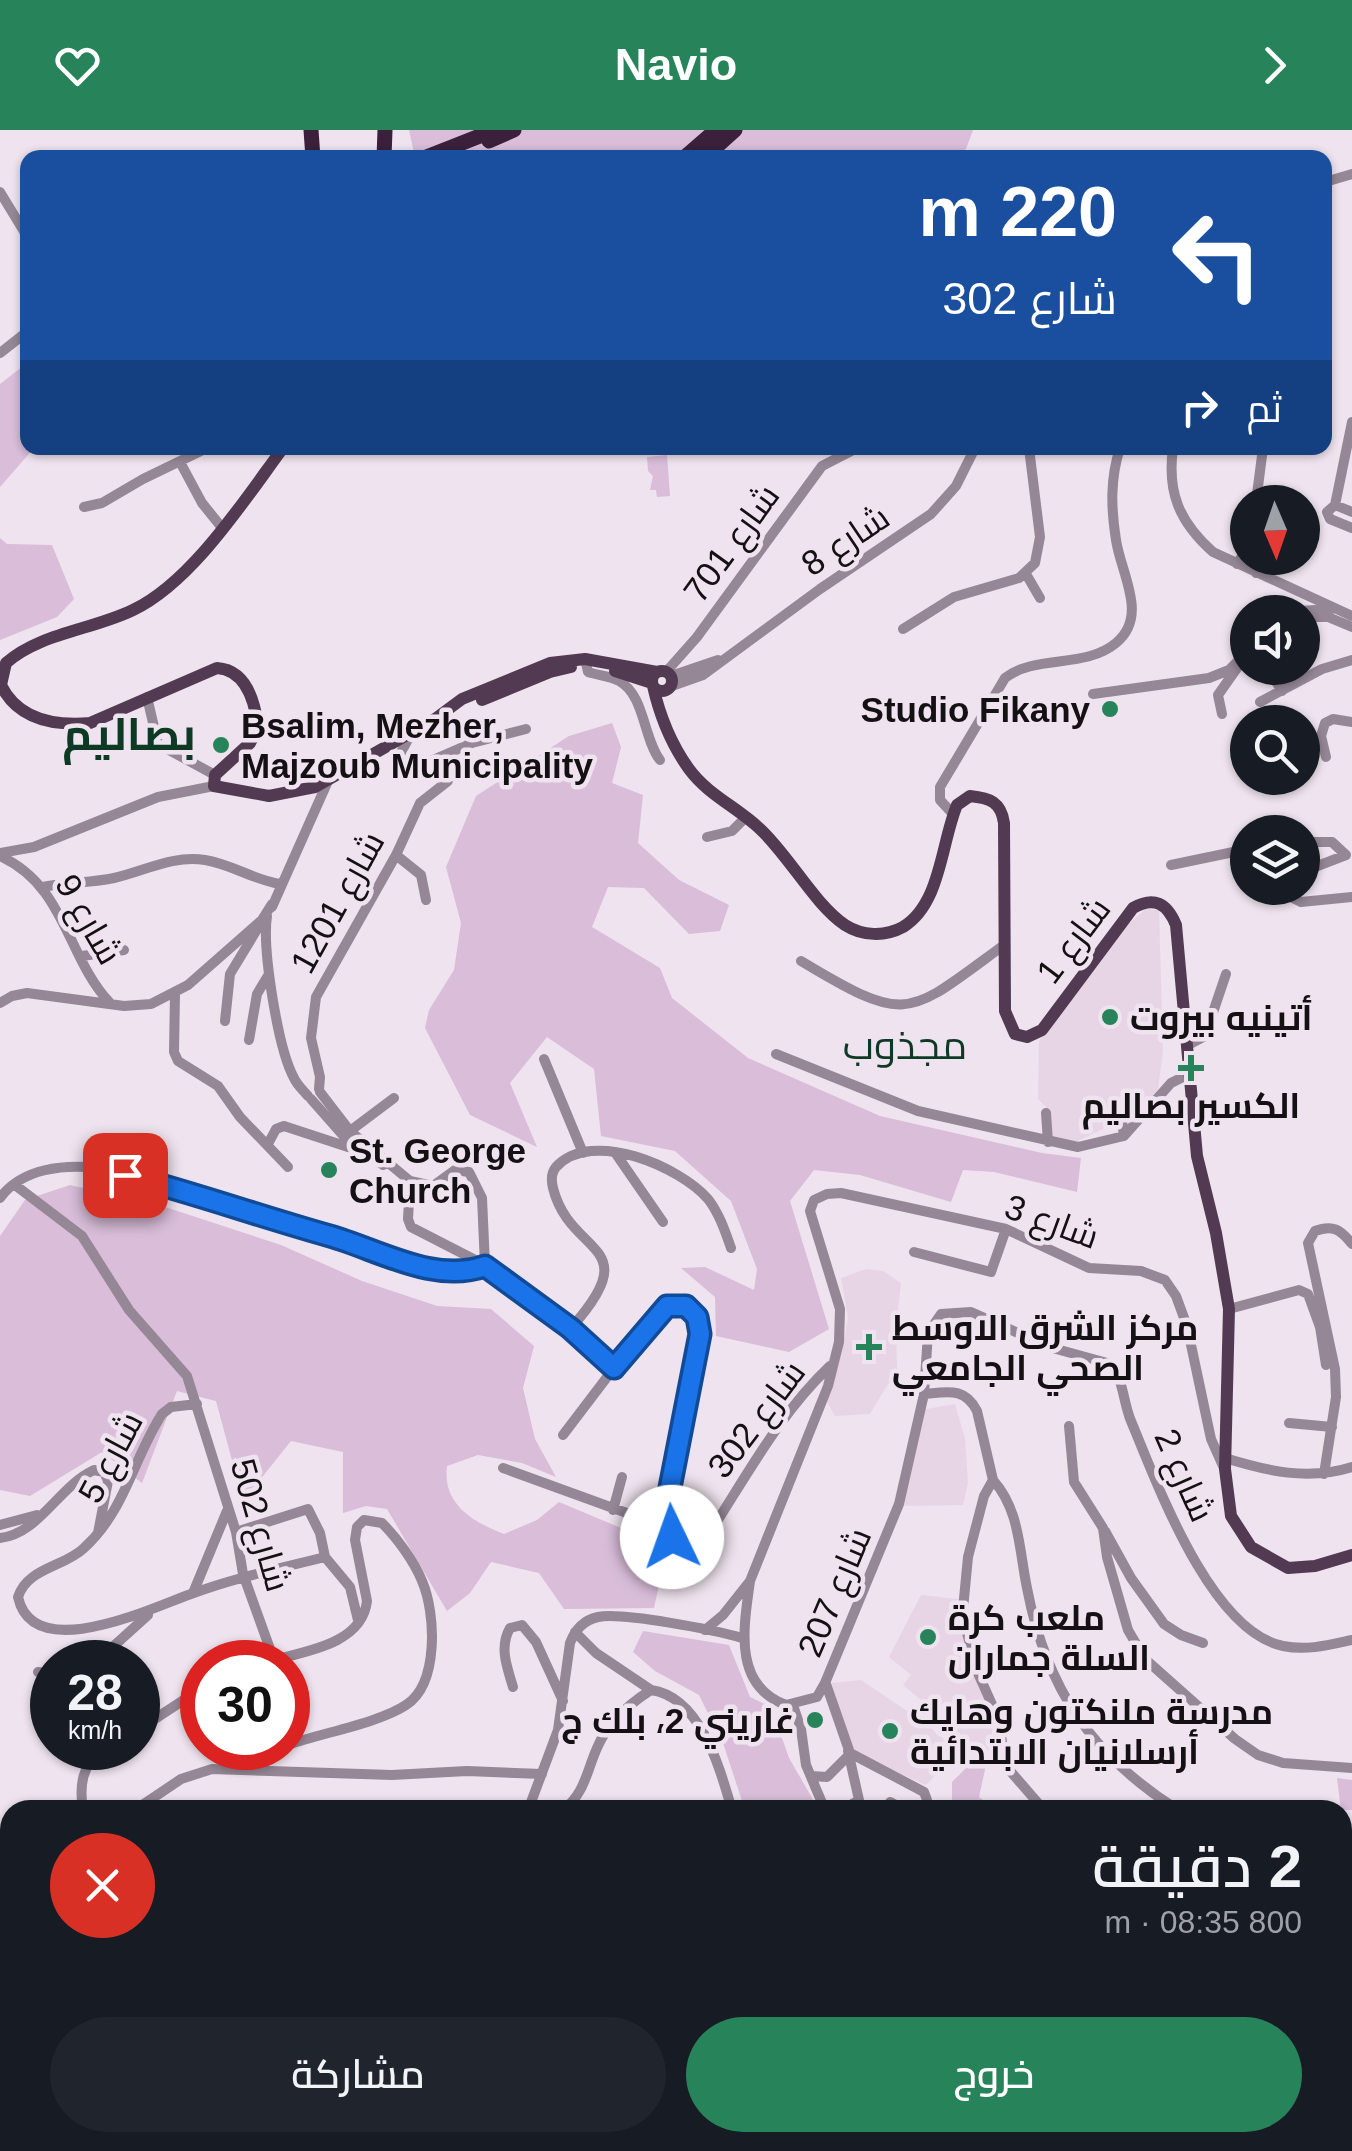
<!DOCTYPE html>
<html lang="ar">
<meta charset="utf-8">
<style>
body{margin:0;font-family:Helvetica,Cairo,sans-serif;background:#20242c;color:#f1f3f6;direction:rtl;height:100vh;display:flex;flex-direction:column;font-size:38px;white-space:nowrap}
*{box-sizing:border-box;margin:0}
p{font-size:32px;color:#9ea1a6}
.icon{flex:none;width:55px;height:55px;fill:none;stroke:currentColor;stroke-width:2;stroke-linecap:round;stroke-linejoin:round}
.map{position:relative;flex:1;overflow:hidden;direction:ltr}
.panel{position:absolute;left:0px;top:1670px;width:1352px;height:352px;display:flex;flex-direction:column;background:#171b24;border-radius:30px 30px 0 0;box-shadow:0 2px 8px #0004;direction:rtl}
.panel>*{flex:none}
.top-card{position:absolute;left:20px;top:20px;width:1312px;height:305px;border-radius:20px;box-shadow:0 2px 8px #0004;direction:rtl;background:#1a4fa0;color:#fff;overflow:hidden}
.needle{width:65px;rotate:178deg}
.fabs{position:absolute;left:1230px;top:355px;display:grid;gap:20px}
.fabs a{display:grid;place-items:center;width:90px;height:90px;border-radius:50%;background:#171b24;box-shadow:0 2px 8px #0004;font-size:50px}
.speed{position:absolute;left:30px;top:1510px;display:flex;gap:20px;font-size:50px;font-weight:700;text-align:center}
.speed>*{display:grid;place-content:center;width:130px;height:130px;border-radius:50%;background:#171b24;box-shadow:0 2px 8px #0004;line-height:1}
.speed small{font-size:25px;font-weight:400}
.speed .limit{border:15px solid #d22;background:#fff;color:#111}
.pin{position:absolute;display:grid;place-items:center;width:85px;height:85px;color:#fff;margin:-42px;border-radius:20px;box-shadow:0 5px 15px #0006}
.me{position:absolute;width:110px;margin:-55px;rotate:357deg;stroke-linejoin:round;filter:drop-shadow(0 0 8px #0008)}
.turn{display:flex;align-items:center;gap:35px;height:210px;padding:0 50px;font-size:45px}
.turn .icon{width:130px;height:130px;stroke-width:2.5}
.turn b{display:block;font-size:70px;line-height:85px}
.then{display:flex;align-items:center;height:95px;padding:0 50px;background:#0003;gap:20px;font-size:38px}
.round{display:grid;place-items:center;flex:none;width:105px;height:105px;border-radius:52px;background:#20242c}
.overview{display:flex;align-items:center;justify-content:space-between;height:170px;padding:0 50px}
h1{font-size:60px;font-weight:600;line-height:75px}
.primary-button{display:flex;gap:20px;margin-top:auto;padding:20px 50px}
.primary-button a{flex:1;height:115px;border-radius:60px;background:#278359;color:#fff;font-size:40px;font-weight:600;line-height:115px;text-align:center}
.primary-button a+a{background:#20242c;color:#f1f3f6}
header{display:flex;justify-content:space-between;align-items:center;height:130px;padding:0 50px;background:#278359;color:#fff;font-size:45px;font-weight:600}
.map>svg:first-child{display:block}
.built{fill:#e7d5e6}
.green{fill:#d9bdd9}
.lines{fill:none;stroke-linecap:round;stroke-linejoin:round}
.minor{stroke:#958795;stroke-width:10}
.major{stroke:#523b52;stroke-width:12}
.highway{stroke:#3a203a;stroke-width:15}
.route-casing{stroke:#114b97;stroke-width:25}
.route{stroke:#1a73e8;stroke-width:18}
.poi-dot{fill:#278359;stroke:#eee3ee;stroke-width:4}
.labels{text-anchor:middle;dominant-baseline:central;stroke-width:9;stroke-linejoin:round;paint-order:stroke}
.street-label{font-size:35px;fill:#141014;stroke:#eee3ee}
.poi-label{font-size:35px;font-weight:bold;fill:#141014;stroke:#eee3ee;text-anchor:start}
.quarter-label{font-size:40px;fill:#0e3a25;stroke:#eee3ee}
.district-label{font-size:45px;font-weight:bold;fill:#0e3a25;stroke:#eee3ee}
</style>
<header><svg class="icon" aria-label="forward" viewBox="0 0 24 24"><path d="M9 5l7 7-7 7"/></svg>Navio<svg class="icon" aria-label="heart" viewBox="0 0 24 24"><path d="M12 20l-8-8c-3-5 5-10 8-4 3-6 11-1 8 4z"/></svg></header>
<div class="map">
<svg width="1352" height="2021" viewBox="0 0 1352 2021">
<rect width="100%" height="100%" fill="#eee3ee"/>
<path class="built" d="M 1146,779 L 1159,780 L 1163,921 L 1157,966 L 1124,1005 L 1120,974 L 1113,994 L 1078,1011 L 1052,1010 L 1046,977 L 1038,969 L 1039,911 L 1126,796 Z
M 866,1139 L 883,1141 L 901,1153 L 896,1198 L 897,1239 L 870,1284 L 835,1286 L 825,1268 L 841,1226 L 848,1188 L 841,1148 Z
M 955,1274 L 965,1309 L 968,1353 L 963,1375 L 903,1376 L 921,1280 Z
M 921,1465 L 965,1470 L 964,1518 L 1000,1600 L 996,1617 L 984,1623 L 940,1597 L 945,1590 L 903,1555 L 911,1545 L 889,1527 Z
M 861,1550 L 931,1597 L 937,1605 L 963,1617 L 926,1655 L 860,1626 L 848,1611 L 832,1553 Z"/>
<path class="green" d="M 409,0 L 973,0 L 966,19 L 949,28 L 415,27 Z
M 27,233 L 28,318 L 34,318 L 0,357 L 0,254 Z
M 667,325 L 670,366 L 657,367 L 656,360 L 650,360 L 653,346 L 648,341 L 647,327 Z
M 0,408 L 7,414 L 52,415 L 74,469 L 57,487 L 0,510 Z
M 612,593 L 621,617 L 612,653 L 643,665 L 638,713 L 679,750 L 729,775 L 720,801 L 689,804 L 644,758 L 608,757 L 592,797 L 660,838 L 672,868 L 748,928 L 880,986 L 1042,1023 L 1081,1028 L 1077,1062 L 994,1042 L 963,1040 L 951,1072 L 860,1045 L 814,1040 L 790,1071 L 829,1199 L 789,1222 L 716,1206 L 715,1167 L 681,1138 L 705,1137 L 754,1160 L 757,1139 L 731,1071 L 675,1021 L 601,1006 L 594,939 L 547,907 L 510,953 L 537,1017 L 470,985 L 425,898 L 429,880 L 454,840 L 461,793 L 446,737 L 476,666 L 569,606 Z
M 70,1055 L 162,1076 L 281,1115 L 362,1151 L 437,1176 L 491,1179 L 534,1216 L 523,1258 L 535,1309 L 556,1347 L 522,1333 L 478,1325 L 447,1336 C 442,1374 473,1392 504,1404 L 537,1390 L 559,1372 L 652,1411 L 663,1430 L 698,1440 L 660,1450 L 654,1478 L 564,1479 L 539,1443 L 491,1432 L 470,1463 L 447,1481 L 387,1379 L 366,1376 L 343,1383 L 343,1322 L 291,1311 L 243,1371 L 216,1271 L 177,1261 L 142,1353 L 102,1322 L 30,1366 L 0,1360 L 0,1106 L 25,1070 Z
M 643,1501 L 729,1515 L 750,1567 L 771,1577 L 789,1628 L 819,1680 L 745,1680 L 724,1616 L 699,1565 L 655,1541 L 633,1522 Z
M 969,1628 L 986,1635 L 979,1667 L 996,1680 L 952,1680 L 952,1652 L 966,1638 Z
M 1337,1648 L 1352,1650 L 1352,1680 L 1341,1680 Z"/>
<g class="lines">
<path class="minor" d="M 989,28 L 1026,28
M 1325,52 L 1352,44
M 0,62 L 28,108
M 0,223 L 28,201
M 1352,292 L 1335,375 L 1327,382 L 1330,389 L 1352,398
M 1173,318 C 1167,362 1179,392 1213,422 L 1352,486
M 180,332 L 202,373 L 223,399
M 1256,372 L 1263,318
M 1335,375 L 1352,382
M 84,377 L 102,373 L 143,349 L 207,318
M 1255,428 L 1256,443
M 1237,434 L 1248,416
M 1026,444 L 1040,468
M 1283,482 L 1332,479
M 1310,487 L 1328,487 L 1352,497
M 903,499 L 954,467 L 1019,448 L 1035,433 L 1040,407 L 1029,318
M 585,529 L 588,542 C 597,545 610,546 619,551 C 645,565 643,608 660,630
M 1267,538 L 1282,561
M 666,542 L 697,507 L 822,336 L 857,318
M 671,546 L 718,530
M 669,557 L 703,545 L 820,459 L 931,384 L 956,356 L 975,318
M 1093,564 L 1209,548 L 1229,540 L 1248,521
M 147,567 L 158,614 L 215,645
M 1260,572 L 1322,539 L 1352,530
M 1222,584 L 1218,565 L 1237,538
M 412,602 L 399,626 L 404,638 L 426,633 L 472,613 L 526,599
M 1326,627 L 1321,606 L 1325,593 L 1333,589 L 1352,592
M 953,684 L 940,670 L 940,657 L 1005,548 C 1036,524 1085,539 1116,513 C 1149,486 1121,444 1116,410 C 1111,378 1110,349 1120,318
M 707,707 L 732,701 L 746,687
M 1302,712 L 1332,712 L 1346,725 L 1302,742
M 0,723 L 34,717 L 158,667 L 214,656
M 396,725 L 421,745 L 426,770
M 0,726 C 66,756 66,826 110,873
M 1171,735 L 1248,719
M 43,757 C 66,752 91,753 114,748 C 145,741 172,725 205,730 C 231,734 254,750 280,754
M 1289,758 L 1293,768 L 1301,772 L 1352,767
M 272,777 L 328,651
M 267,786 C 262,819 278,919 294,948 C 297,955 303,960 308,966
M 82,826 L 124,820
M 801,831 C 909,896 907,886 1004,815
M 175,864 L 174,922 L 178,931 L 218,956 L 240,987 L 288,1037
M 0,873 L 12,866 L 27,863 L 124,876 L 151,874 L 188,855 L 262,790 L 272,774
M 225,891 L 230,844 L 259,796
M 249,910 L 257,864 L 269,844
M 1186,916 L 1205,906 L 1226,844
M 776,924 L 918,981 L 1078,1017 L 1124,1006 L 1171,953 L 1189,944
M 544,929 L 583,1023
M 319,959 L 320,947 L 311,908 L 316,867 L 396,725 L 420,673 L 448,651
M 320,962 L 350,1001 L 410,1051 L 408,1089 L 411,1097 L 485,1135 L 571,1198 L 614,1238
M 311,969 L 348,1011 L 383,1035
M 1120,976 L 1124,1006
M 1046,983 L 1048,1012
M 350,1001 L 394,968
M 268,1014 L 276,999 L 284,996 L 351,1018
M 616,1024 L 663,1092
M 410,1051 L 433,1056 L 455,1040 L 469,1042 L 482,1068 L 485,1135
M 15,1055 L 82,1106 L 129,1180 L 187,1246 L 236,1402 L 243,1444 L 274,1530
M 0,1068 C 22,1038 64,1034 99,1038 L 351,1113 L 412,1135 L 462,1140 L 485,1135
M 914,1122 L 991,1142 L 1006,1099
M 1229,1179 L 1299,1160 L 1308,1164 L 1320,1197 L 1326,1235
M 571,1198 C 648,1112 570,1127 553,1058 C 551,1050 551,1043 556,1037 C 592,998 680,1037 708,1069 C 719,1083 725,1101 731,1118
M 924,1264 C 948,1262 965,1257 977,1281 L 993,1350 L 984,1366 L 968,1427 L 963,1479 L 967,1503 L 977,1541 L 999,1590 L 1005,1635 L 1044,1680
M 197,1274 L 171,1277 L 162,1284 C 133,1329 125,1381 84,1418 C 64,1437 27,1438 18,1467 C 33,1536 154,1477 191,1464 C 234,1448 281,1438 325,1427
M 1289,1293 L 1332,1297
M 1069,1296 L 1074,1352 L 1103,1398 L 1107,1427 L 1128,1500 L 1145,1529 L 1235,1609 L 1258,1625 L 1283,1633 L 1352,1638
M 563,1305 L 614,1238 L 667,1177 C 693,1170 701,1189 699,1212 L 666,1386 C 669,1408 682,1425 705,1410 C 744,1351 778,1285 830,1236
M 1225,1328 C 1267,1341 1308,1351 1352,1337
M 503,1338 L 668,1398
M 1324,1344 L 1336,1267 L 1335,1239 L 1308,1113 L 1315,1101 C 1333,1094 1341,1100 1352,1114
M 993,1350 C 1020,1380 1019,1420 1027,1458 C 1046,1558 1092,1626 1178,1680
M 613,1380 L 622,1347
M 0,1395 L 37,1385
M 1105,1401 L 1131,1448 L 1164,1494 L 1181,1505 L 1203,1513
M 236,1402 L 308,1379 L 320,1403 L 325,1427
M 0,1408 C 39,1404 59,1356 94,1340 L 104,1342 L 108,1351 L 98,1403
M 325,1427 L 350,1457 L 358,1490
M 750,1451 C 744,1496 732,1555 786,1575 L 817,1567 L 825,1553 L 899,1374 L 924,1264 L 928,1203 L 941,1184 L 971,1182 L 1049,1217 L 1111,1234 C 1124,1251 1123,1272 1131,1291 C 1157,1353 1210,1501 1283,1516 C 1307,1521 1329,1515 1352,1510
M 193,1463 L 227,1381
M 705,1500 L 723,1485 L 750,1451 L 828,1256 L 839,1212 L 840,1179 L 810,1081 L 814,1070 L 827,1064 L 841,1063 L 1006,1099 L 1089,1138 L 1141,1141 L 1165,1150 L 1176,1166 L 1187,1196 L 1211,1309 L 1223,1336
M 575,1502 L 596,1523 L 651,1560
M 96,1532 L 148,1485
M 266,1532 C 300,1522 362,1516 367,1471 L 355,1410 L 357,1397 L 364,1390 L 382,1393 C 397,1408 414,1431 422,1451 C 436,1483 439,1554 406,1575 C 379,1593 321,1603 288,1615
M 38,1542 L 52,1544
M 826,1554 L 850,1623 L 924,1662 L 927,1670 L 924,1680
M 513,1557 C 507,1537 499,1517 510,1498 L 522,1495 L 536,1512 L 563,1571
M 793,1575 L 801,1599 L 806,1635 L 825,1680
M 138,1600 L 202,1558
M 234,1636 L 282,1618
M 811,1646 L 827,1647 L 847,1627
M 890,1672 L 905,1680
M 83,1680 C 79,1655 82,1635 103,1618
M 135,1680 L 181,1649 L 212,1639 L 392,1645 L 467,1641 L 542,1644
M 525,1680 L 530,1675 L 558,1600 L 570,1513 C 575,1500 584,1490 598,1487 C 623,1482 715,1500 742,1508
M 563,1680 C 585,1663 586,1643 597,1618 C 607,1594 629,1574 651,1560 C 701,1567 720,1639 732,1680
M 842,1680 L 859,1670 L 848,1621
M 1342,1753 L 1352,1760
M 1342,1958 L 1352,1944
M 1342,2004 L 1352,2007
M 468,2012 L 480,2021
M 907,2012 L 909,2021
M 1011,2012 L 1025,2021
M 1171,2012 L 1199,2021
M 1279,2012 L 1289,2021
M 1339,2012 L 1346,2021
M 1054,2020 L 1065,2012
M 37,2021 L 40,2012
M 398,2021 L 404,2012
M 534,2021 L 534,2012"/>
<path class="major" d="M 283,318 C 245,369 192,452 133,480 C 92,500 40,503 6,533 L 1,555 C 18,590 54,596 90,593 L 217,538 C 246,540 255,572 258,597 L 250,613 L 215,645 L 214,656 L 269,666 L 315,657 L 435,589 L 462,569 L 550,533 L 585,529 L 657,542
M 615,541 L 652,553
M652 551a10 10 0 1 1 20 0a10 10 0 1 1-20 0Z
M 653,556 C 660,587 671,614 689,639 C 708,665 737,677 759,698 C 788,724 814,774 845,795 C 862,806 885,807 903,797 C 941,774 941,713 957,675 L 970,666 C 990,668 1001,672 1004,693 L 1005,881 L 1015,904 L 1027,907 L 1042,900 L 1133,778 C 1154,766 1167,773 1176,795 L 1197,1026 L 1216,1103 L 1229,1179 L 1225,1339 L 1231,1386 L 1251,1417 L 1288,1438 L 1315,1436 L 1352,1425
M 482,570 L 550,542 L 571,537"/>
<path class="highway" d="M 311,0 L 313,28
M 489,11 L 514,0
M 384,28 L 385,0
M 424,28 L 495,0
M 684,28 L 716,0
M 704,28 L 735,0"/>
</g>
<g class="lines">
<g class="route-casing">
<path id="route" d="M 125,1045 C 194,1063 262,1087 330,1106 C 379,1120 434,1154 485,1136 L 570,1198 L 614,1238 L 667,1176 L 686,1176 L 697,1187 L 700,1204 L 666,1378 L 668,1398 L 672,1407"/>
</g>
<use href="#route" class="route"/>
</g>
<g class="poi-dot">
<circle cx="1110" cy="579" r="10"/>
<circle cx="221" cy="615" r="10"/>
<circle cx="1110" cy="887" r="10"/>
<path d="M1186 923h10v10h10v10h-10v10h-10v-10h-10v-10h10z"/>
<circle cx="329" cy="1040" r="10"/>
<path d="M864 1202h10v10h10v10h-10v10h-10v-10h-10v-10h10z"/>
<circle cx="928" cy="1507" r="10"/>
<circle cx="815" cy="1590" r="10"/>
<circle cx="890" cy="1601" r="10"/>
</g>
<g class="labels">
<g class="street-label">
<text transform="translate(845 410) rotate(-34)">شارع 8</text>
<text transform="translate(731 413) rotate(-54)">شارع 701</text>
<text transform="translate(337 772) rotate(-61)">شارع 1201</text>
<text transform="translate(89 789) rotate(60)">شارع 9</text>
<text transform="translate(1073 810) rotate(-53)">شارع 1</text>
<text transform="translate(1052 1091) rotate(20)">شارع 3</text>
<text transform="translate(756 1289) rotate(-53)">شارع 302</text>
<text transform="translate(110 1327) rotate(-62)">شارع 5</text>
<text transform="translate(1185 1345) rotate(66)">شارع 2</text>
<text transform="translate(261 1395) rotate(74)">شارع 502</text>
<text transform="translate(834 1462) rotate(-67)">شارع 207</text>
</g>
<g class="poi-label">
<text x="1090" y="579" text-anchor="end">Studio Fikany</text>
<text x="241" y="595">Bsalim, Mezher,<tspan x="241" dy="40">Majzoub Municipality</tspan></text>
<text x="1130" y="887">أتينيه بيروت</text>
<text x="1191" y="975" text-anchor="middle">الكسير بصاليم</text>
<text x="349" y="1020">St. George<tspan x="349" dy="40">Church</tspan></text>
<text x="892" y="1197">مركز الشرق الاوسط<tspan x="892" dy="40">الصحي الجامعي</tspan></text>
<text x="948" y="1487">ملعب كرة<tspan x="948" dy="40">السلة جماران</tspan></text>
<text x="910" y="1581">مدرسة ملنكتون وهايك<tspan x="910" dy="40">أرسلانيان الابتدائية</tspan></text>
<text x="795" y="1590" text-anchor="end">غاريني 2، بلك ج</text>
</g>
<g class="quarter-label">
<text x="905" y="915">مجذوب</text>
</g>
<g class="district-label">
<text x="129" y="604">بصاليم</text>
</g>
</g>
</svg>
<div class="fabs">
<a><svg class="needle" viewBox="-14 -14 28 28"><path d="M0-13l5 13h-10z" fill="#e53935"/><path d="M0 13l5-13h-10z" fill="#9ea1a6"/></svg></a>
<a><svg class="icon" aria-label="sound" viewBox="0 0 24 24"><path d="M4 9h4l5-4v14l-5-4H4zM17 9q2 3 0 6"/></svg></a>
<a><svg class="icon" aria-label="search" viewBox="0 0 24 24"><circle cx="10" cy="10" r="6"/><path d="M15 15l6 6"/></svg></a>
<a><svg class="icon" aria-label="layers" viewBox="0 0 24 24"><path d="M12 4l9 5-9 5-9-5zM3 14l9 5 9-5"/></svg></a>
</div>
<div class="speed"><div>28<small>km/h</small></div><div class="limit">30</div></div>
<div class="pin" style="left:125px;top:1045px;background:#d93025"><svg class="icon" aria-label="arrive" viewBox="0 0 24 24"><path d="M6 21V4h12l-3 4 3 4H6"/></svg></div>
<svg class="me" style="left:672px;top:1407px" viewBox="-20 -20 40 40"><circle r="19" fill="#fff"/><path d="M0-13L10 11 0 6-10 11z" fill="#1a73e8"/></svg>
<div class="top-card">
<div class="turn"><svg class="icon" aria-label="left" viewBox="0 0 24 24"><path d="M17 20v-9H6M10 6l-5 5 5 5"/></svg><div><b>220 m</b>شارع 302</div></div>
<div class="then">ثم<svg class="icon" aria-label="right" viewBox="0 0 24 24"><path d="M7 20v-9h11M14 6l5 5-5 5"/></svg></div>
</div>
<section class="panel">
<div class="overview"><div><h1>2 دقيقة</h1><p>800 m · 08:35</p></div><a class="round" style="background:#d93025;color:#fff"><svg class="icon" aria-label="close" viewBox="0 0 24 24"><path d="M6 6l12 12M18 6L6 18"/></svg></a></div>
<div class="primary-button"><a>خروج</a><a>مشاركة</a></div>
</section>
</div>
